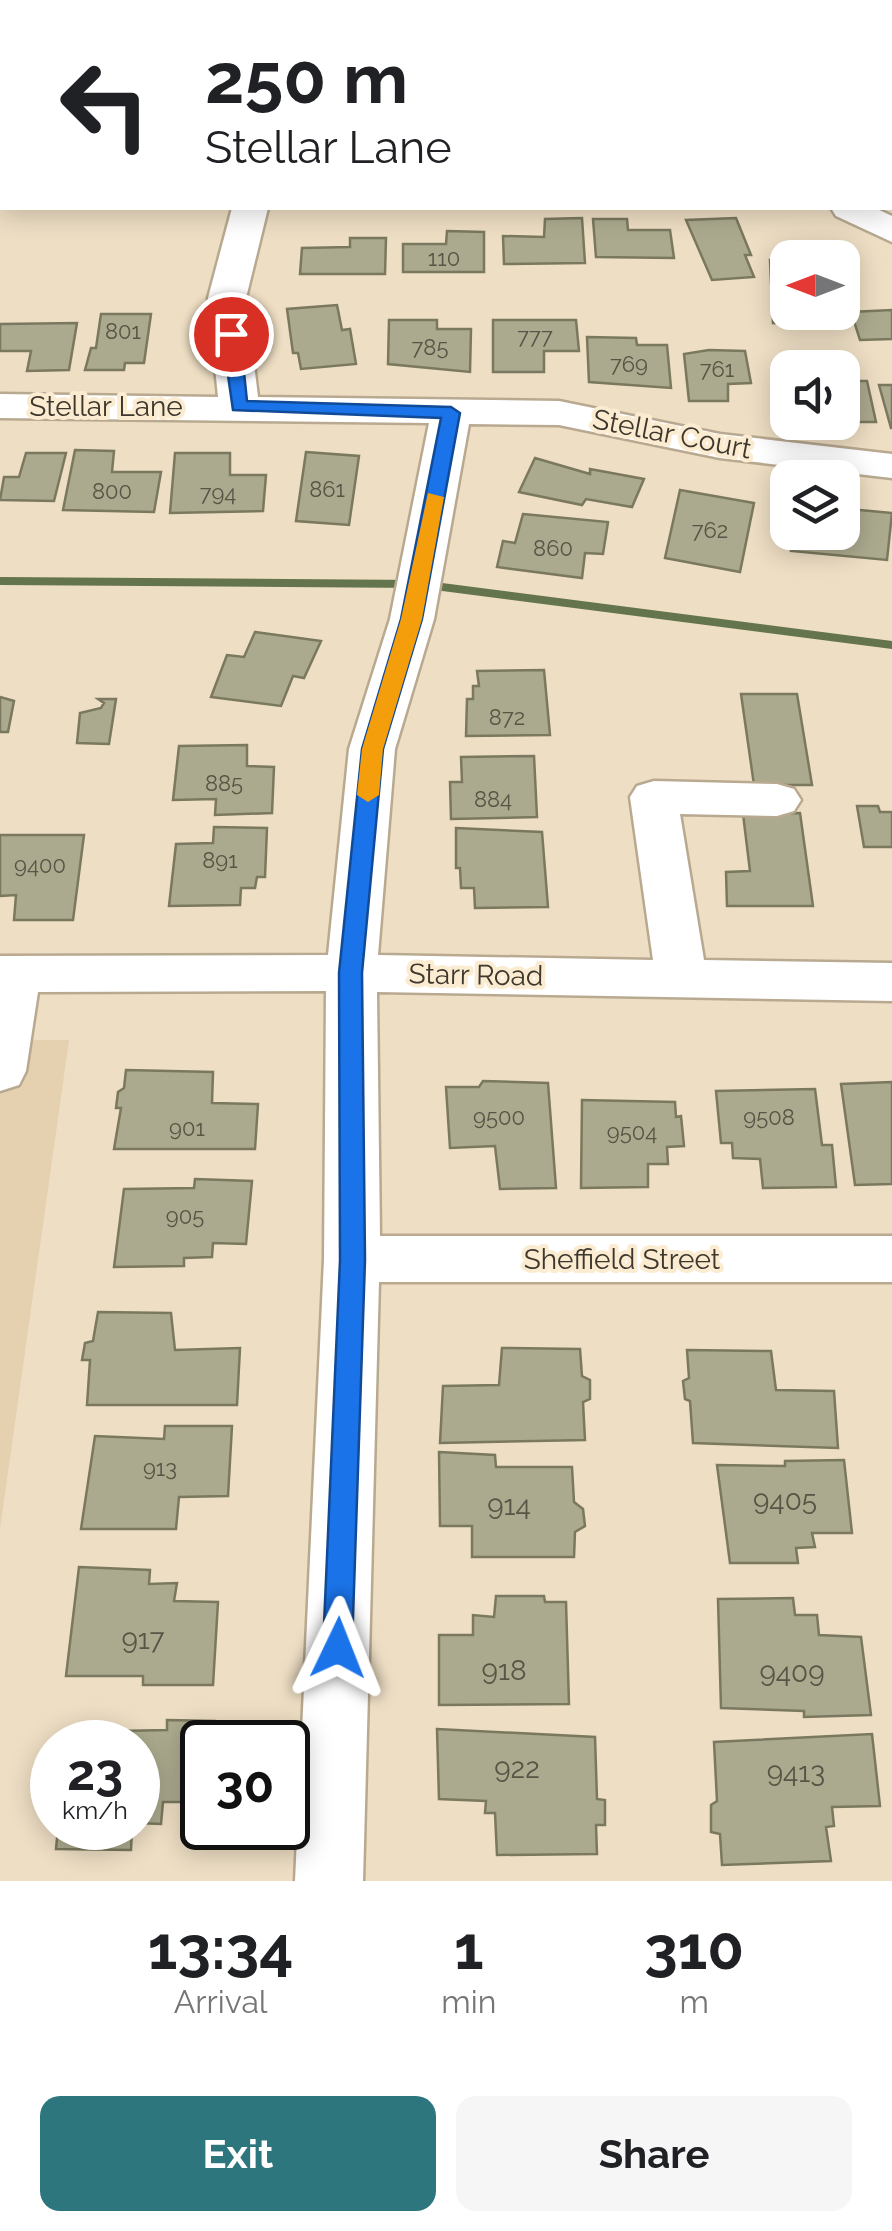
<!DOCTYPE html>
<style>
body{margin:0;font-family:Raleway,sans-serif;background:#f6f6f6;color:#202124;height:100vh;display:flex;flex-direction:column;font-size:38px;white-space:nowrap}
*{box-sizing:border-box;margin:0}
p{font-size:32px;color:#757577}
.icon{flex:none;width:55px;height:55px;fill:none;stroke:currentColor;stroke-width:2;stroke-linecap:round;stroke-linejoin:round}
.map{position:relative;height:1881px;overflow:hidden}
.drawer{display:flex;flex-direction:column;background:#fff;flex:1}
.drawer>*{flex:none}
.hud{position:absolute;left:0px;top:0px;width:892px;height:210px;box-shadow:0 5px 25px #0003;background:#fff;color:#202124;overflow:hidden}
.needle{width:65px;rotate:270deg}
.buttons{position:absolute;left:770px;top:240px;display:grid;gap:20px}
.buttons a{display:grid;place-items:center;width:90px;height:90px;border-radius:20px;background:#fff;box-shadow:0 5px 25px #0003;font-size:50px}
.speed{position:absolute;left:30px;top:1720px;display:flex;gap:20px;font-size:50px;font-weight:700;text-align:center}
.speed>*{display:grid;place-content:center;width:130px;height:130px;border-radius:50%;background:#fff;box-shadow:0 5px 25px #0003;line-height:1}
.speed small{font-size:25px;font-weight:400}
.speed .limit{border:5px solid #111;border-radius:15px;background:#fff;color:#111}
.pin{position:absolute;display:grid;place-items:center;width:85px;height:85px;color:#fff;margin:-42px;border:5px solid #fff;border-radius:50%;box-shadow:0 2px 10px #0007}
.me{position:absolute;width:110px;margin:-55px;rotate:2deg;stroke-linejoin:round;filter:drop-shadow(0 0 8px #0008)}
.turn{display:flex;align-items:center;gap:35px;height:210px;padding:0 40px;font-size:45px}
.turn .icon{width:130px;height:130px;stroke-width:2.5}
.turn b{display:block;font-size:70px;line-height:85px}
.eta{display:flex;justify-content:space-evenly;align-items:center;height:170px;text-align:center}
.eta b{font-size:60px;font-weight:700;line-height:70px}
.primary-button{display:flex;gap:20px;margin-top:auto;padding:20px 40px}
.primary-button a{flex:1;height:115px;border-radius:20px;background:#2d767d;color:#fff;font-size:40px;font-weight:700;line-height:115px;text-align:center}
.primary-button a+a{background:#f6f6f6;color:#202124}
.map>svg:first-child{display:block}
.built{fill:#e5d0b0}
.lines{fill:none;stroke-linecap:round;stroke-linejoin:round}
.stream{fill:#64744c;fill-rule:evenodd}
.building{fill:#acaa8e;stroke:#7a785e;stroke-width:2.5}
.minor-casing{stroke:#b8a990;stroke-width:5}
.minor{fill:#fff;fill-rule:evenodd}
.route{fill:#1a73e8;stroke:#114b97;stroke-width:2.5}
.slow{fill:#f59e0b}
.labels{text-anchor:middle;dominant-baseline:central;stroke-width:8;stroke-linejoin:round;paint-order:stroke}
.number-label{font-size:22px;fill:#595445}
.street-label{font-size:28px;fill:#3d372d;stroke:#fbebd1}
.near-number-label{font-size:28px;fill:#595445}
</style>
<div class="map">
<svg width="892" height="1881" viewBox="0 0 892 1881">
<rect width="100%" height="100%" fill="#eedec4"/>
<path class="built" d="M 0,1040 L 69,1040 L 0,1529 Z"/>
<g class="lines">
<path class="stream" d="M 0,577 L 419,580 L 892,641 L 892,649 L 419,588 L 0,585 Z"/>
</g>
<path class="building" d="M 313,0 L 411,0 L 313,2 Z
M 582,218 L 585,263 L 504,264 L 503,236 L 544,237 L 545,219 Z
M 736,218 L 751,255 L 745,255 L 754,277 L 712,280 L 686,220 Z
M 593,219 L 627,219 L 628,230 L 670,230 L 674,258 L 596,257 Z
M 447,231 L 484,232 L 484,272 L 403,272 L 403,244 L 446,244 Z
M 350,238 L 386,238 L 385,274 L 300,274 L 302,248 L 350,247 Z
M 770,260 L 788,261 L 788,312 L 817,312 L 818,325 L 773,323 Z
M 337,305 L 342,330 L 350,329 L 356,364 L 301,369 L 298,353 L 293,353 L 287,309 Z
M 892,310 L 892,339 L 860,340 L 851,312 Z
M 101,314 L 151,314 L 144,363 L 125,363 L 124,370 L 85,370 L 91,348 L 96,348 Z
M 389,320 L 437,320 L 437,329 L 471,329 L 470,372 L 388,364 Z
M 493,320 L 576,320 L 579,351 L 544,351 L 544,372 L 493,372 Z
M 77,323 L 69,370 L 27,371 L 31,351 L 0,351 L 0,324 Z
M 587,337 L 636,338 L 637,345 L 667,345 L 671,388 L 589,382 Z
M 709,350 L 745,351 L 751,383 L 728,384 L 728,401 L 689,401 L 684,354 Z
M 842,381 L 867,381 L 876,422 L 842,422 Z
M 879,385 L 892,385 L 892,428 L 891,428 Z
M 75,450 L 114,451 L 112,472 L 161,472 L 154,512 L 63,510 Z
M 306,452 L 359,456 L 349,525 L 296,521 Z
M 26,453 L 66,453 L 54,501 L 0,500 L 4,477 L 19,477 Z
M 175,453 L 230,453 L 230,475 L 266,475 L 263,511 L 170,513 Z
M 535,458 L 590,474 L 590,469 L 644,479 L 632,507 L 586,499 L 582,505 L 519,492 Z
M 680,490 L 754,503 L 740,572 L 665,558 Z
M 849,509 L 892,513 L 887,560 L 791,551 L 794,532 L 842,532 Z
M 523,514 L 608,522 L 603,554 L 585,553 L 582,578 L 497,567 L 503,541 L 515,543 Z
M 255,632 L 321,641 L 304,678 L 293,676 L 281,706 L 211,697 L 227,655 L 244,657 Z
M 544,670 L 550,735 L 466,736 L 467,699 L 473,699 L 473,686 L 479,686 L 477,671 Z
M 741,694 L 797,694 L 812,785 L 754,785 Z
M 0,697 L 14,701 L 8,732 L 0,732 Z
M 98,699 L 116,699 L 109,744 L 77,743 L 80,713 L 101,708 L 104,703 Z
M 247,745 L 247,766 L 274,767 L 272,813 L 215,815 L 216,799 L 173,800 L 179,746 Z
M 534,756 L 537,817 L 451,819 L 450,782 L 462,782 L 461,757 Z
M 857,806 L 878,806 L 880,812 L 892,812 L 892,847 L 864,847 Z
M 800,813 L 813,906 L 727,906 L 726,872 L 750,871 L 743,814 Z
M 214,827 L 267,828 L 265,877 L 257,877 L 255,888 L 241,888 L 240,905 L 169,906 L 176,844 L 213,843 Z
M 456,828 L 542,832 L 548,907 L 475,908 L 474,888 L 461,888 L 460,868 L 456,868 Z
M 0,835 L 84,835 L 73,920 L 14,920 L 16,895 L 0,896 Z
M 126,1070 L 213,1072 L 212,1103 L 258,1104 L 255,1149 L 114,1149 L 121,1108 L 116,1108 L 118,1092 L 124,1088 Z
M 483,1081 L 548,1083 L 556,1188 L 500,1189 L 495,1146 L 450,1148 L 446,1087 L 479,1087 Z
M 892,1082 L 892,1184 L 855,1185 L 841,1084 Z
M 815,1089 L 822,1145 L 832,1145 L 836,1187 L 763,1188 L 760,1159 L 733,1158 L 732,1143 L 721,1143 L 716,1091 Z
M 582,1100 L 675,1102 L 676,1117 L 681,1116 L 684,1146 L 667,1147 L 668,1164 L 648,1164 L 648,1187 L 581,1188 Z
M 195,1179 L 252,1181 L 246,1244 L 213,1243 L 212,1257 L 184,1258 L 184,1266 L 114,1267 L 124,1189 L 194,1188 Z
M 98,1312 L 171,1313 L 175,1350 L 240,1348 L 237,1405 L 87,1405 L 90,1360 L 82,1360 L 85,1343 L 93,1341 Z
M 502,1348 L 580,1349 L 582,1376 L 590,1380 L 590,1399 L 583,1402 L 585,1440 L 440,1443 L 443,1386 L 499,1385 Z
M 687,1350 L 771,1351 L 776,1390 L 834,1391 L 838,1448 L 693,1443 L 690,1401 L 685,1399 L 683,1381 L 689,1378 Z
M 165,1426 L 232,1426 L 228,1496 L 179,1497 L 176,1529 L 81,1529 L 95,1436 L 164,1439 Z
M 439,1452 L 495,1455 L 496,1467 L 572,1467 L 574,1502 L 583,1509 L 585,1526 L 575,1532 L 574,1557 L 472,1557 L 472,1526 L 440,1526 Z
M 844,1460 L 852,1533 L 812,1533 L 815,1547 L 796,1548 L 798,1563 L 730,1563 L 717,1465 L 785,1466 L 785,1461 Z
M 79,1567 L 150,1570 L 149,1584 L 177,1583 L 174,1601 L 218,1602 L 213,1685 L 143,1685 L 143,1676 L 66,1676 Z
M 496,1596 L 544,1596 L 545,1602 L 566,1602 L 569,1704 L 439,1705 L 439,1635 L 473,1635 L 473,1615 L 494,1617 Z
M 793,1598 L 795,1615 L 817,1615 L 819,1635 L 861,1637 L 871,1715 L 804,1717 L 804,1711 L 721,1708 L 718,1599 Z
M 167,1720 L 215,1721 L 214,1742 L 202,1742 L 202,1795 L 189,1795 L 188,1802 L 163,1802 L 161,1824 L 138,1823 L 138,1742 L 68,1742 L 69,1732 L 167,1730 Z
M 437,1729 L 595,1737 L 597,1799 L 605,1800 L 605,1825 L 596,1825 L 597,1854 L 497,1855 L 495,1813 L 485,1813 L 486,1801 L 439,1799 Z
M 872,1734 L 880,1806 L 832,1807 L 834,1826 L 826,1827 L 831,1861 L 722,1865 L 720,1834 L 711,1832 L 711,1805 L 717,1801 L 714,1742 Z
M 58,1828 L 132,1828 L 131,1850 L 56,1849 Z"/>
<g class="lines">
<g class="minor-casing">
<path id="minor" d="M 260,0 L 292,0 L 292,2 L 260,2 Z
M 447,0 L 479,0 L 479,2 L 447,2 Z
M 232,208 L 268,208 L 246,298 L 258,397 L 559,401 L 720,434 L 892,454 L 892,478 L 720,458 L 559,425 L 469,424 L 434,619 L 395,749 L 378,955 L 653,960 L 630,797 L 637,786 L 654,781 L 777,784 L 794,789 L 801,800 L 794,811 L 777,816 L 680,814 L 704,960 L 892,963 L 892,1001 L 377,992 L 380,1236 L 892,1236 L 892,1282 L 379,1282 L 363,1881 L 295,1881 L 324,1259 L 326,991 L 38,992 L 26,1071 L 19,1085 L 0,1091 L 0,956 L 328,955 L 349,749 L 390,619 L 429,423 L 0,418 L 0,394 L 218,397 L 208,298 Z
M 831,208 L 875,208 L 892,216 L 892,242 L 836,216 Z"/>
</g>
<use href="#minor" class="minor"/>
</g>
<path class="route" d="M 231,329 L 240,334 L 247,401 L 451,407 L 460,413 L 422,619 L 383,749 L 362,973 L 365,1260 L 352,1648 L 348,1657 L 338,1661 L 328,1657 L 323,1648 L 340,1260 L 339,973 L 362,749 L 401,619 L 441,418 L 233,410 L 222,334 Z"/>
<path class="slow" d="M 428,493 L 444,497 L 422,619 L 383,749 L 379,795 L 368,802 L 357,795 L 362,749 L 401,619 Z"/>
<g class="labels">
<g class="number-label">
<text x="444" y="258">110</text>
<text x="123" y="331">801</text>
<text x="535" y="336">777</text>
<text x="430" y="347">785</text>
<text x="629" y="364">769</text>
<text x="717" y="369">761</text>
<text x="327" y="489">861</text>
<text x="112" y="491">800</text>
<text x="218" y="493">794</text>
<text x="710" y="530">762</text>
<text x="553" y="548">860</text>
<text x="507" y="717">872</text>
<text x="224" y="783">885</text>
<text x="493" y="799">884</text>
<text x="220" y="860">891</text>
<text x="40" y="865">9400</text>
<text x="499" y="1117">9500</text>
<text x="769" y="1117">9508</text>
<text x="187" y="1128">901</text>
<text x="632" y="1132">9504</text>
<text x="185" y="1216">905</text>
<text x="160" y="1468">913</text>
</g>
<g class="street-label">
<text x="106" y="406">Stellar Lane</text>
<text transform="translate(672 434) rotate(11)">Stellar Court</text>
<text transform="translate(476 975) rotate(1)">Starr Road</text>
<text x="622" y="1259">Sheffield Street</text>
</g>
<g class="near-number-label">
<text x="785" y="1500">9405</text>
<text x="509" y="1505">914</text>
<text x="143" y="1639">917</text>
<text x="504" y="1670">918</text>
<text x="792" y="1672">9409</text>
<text x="517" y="1768">922</text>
<text x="796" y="1772">9413</text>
</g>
</g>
</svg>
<div class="buttons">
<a><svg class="needle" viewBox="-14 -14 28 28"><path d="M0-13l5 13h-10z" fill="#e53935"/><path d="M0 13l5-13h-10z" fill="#757577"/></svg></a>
<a><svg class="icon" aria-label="sound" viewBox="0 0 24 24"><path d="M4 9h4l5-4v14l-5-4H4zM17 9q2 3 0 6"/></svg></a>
<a><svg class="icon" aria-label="layers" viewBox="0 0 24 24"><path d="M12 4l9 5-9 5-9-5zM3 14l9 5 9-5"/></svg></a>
</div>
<div class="speed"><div>23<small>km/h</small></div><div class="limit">30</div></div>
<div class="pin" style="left:231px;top:334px;background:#d93025"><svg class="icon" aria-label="arrive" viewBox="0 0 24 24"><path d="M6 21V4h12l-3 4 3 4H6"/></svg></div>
<svg class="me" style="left:338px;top:1648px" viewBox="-20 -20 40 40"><path d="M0-17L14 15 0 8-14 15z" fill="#1a73e8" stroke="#fff" stroke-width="4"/></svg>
<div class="hud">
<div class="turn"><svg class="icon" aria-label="left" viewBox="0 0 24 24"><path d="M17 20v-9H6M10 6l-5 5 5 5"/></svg><div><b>250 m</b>Stellar Lane</div></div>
</div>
</div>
<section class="drawer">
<div class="eta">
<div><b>13:34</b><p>Arrival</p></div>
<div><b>1</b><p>min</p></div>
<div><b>310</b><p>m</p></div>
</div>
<div class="primary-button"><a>Exit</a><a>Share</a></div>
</section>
